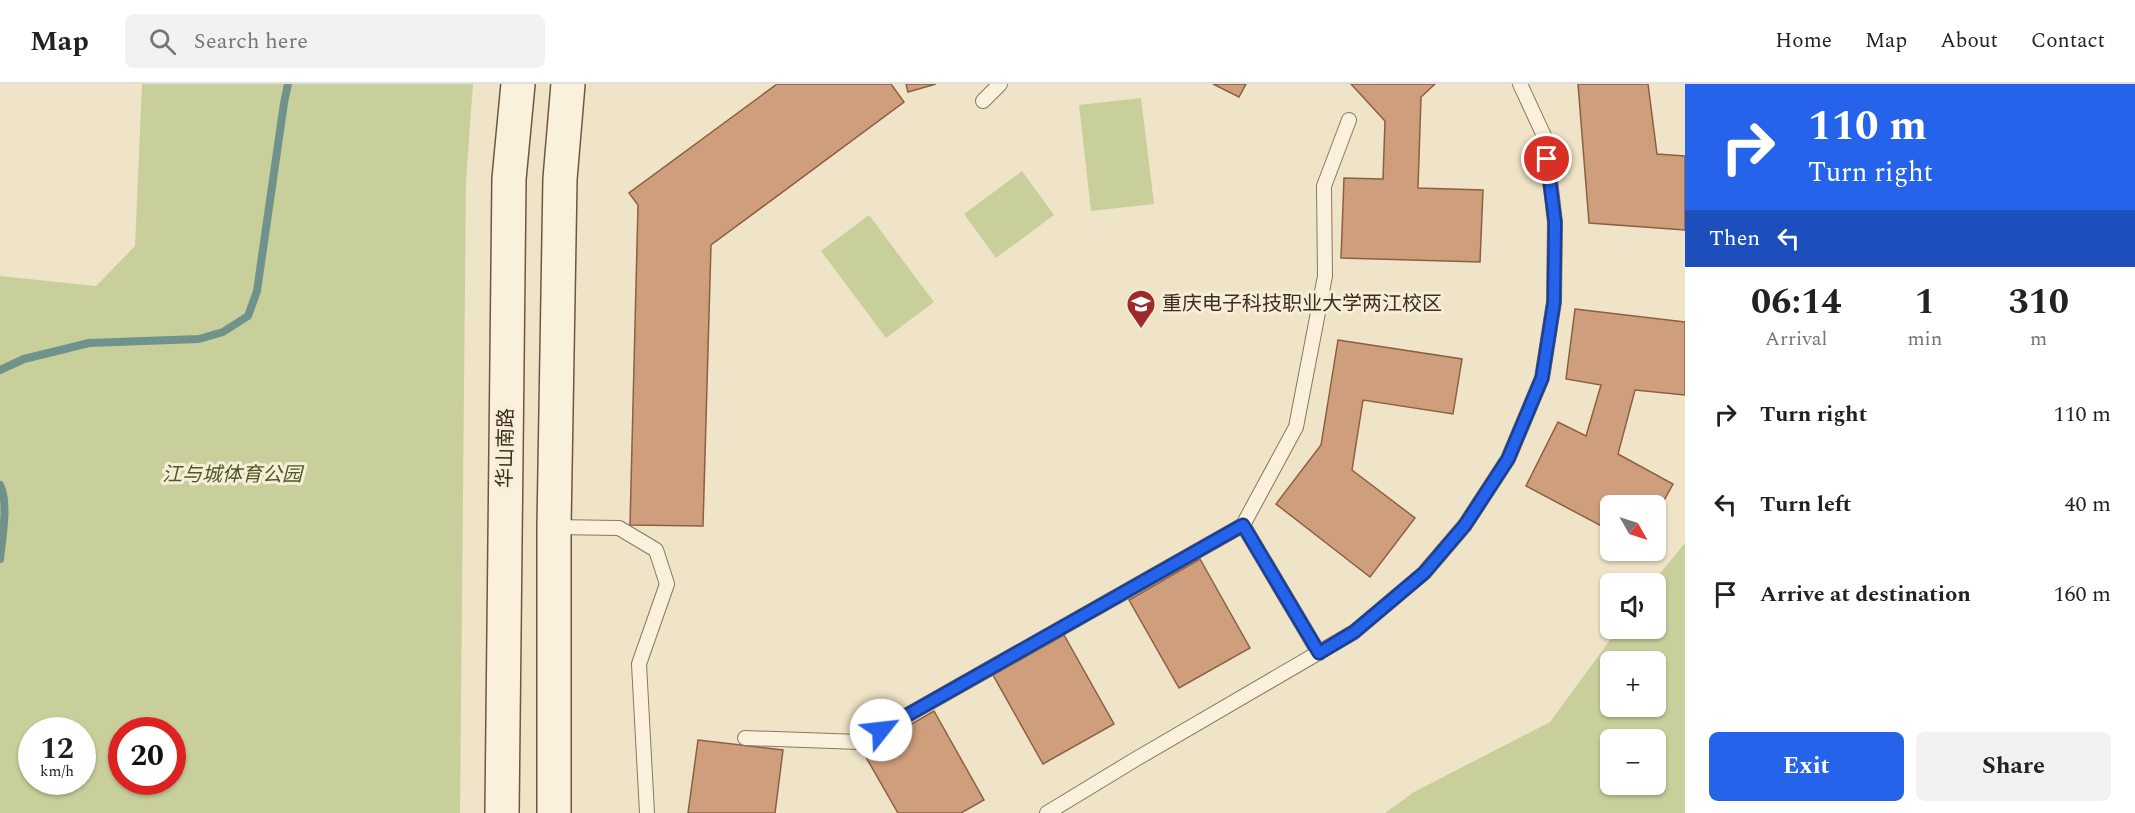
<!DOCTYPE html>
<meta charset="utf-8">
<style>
body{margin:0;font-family:Spectral,"Noto Sans SC",serif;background:#f2f2f2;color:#222;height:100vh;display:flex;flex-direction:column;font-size:22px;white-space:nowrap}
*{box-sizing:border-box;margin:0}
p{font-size:20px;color:#767676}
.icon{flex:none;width:33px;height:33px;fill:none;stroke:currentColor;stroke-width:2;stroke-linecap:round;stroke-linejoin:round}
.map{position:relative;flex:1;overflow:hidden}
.details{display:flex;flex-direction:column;background:#fff;width:450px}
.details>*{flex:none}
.guide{background:#2563eb;color:#fff;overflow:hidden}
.needle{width:39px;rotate:129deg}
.buttons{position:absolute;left:1600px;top:411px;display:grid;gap:12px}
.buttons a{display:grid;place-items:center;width:66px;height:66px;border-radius:9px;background:#fff;box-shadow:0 2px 4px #0004;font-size:30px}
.speed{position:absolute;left:18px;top:633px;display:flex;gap:12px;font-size:30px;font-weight:700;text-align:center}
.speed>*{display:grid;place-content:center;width:78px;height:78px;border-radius:50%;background:#fff;box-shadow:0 2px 4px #0004;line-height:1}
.speed small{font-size:15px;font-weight:400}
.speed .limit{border:9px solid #d22;background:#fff;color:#111}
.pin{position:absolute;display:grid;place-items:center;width:51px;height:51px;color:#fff;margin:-26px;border:3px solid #fff;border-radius:50%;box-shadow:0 2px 6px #0007}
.me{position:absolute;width:66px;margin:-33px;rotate:61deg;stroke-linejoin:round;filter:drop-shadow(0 0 4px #0008)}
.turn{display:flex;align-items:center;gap:21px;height:126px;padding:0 24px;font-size:27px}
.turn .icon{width:78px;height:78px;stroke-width:2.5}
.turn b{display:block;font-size:42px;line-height:51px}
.then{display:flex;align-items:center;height:57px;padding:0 24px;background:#0003;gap:12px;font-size:22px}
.eta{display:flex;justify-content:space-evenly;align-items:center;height:102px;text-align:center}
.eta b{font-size:36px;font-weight:700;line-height:42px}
.action{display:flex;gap:12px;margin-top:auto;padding:12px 24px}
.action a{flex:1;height:69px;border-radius:9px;background:#2563eb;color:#fff;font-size:24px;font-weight:700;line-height:69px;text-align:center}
.action a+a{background:#f2f2f2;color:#222}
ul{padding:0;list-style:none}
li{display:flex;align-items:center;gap:18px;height:90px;padding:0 24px}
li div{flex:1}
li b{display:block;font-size:22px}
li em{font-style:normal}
header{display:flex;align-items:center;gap:36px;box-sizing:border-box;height:84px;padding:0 30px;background:#fff;border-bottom:2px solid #e0e0e0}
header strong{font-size:28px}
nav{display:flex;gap:33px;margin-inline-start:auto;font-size:21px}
.search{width:420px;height:54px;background:#f2f2f2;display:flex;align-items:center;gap:15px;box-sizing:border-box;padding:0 21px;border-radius:9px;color:#767676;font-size:22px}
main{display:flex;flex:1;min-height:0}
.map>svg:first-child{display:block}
.green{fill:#c9cf9b;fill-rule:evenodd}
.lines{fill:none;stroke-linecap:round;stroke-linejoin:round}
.stream{stroke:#6f938a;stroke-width:8}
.building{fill:#cf9f7d;stroke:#8d5f41;stroke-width:1.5}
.service-casing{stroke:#8d765c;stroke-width:16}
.secondary-casing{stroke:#6f573f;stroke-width:36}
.service{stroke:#faf1dc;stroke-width:14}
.secondary{stroke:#faf1dc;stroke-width:33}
.route-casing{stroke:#184099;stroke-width:15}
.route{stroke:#2563eb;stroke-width:10}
.labels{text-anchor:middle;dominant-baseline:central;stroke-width:6;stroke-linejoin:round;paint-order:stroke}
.poi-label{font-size:20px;fill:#3d2e20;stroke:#f7eed8;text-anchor:start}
.street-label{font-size:20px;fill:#3d2e20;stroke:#f7eed8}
.park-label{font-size:20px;font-style:italic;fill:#4d5a26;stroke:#f7eed8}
</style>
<header>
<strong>Map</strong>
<div class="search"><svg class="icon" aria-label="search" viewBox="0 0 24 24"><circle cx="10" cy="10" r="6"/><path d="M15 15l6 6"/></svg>Search here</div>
<nav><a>Home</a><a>Map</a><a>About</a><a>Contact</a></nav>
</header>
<main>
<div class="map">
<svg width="1685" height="729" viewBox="0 0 1685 729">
<rect width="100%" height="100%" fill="#f0e4c8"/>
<path class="green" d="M 142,0 L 473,0 L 466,97 L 460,729 L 0,729 L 0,192 L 96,202 L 135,162 ZM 82,646 L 82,698 L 32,698 L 32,646 ZM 172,646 L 172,698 L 122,698 L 122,646 Z
M 1141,14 L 1154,120 L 1091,127 L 1079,21 Z
M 1022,87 L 1054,131 L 996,174 L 964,130 Z
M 869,131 L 934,218 L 886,254 L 821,167 Z
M 1685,459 L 1685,729 L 1385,729 L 1414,708 L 1550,638 L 1618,545 L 1656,544 L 1656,500 L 1652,499 ZM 1611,578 L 1656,578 L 1656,622 L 1611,622 ZM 1611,656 L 1656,656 L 1656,700 L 1611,700 Z"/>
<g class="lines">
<path class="stream" d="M 0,286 L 24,275 L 89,259 L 199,255 L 223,248 L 248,232 L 257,207 L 284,19 L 288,0
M 0,401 C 9,417 2,456 0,475"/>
</g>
<path class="building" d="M 777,0 L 891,0 L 904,18 L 711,161 L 703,442 L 630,441 L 638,121 L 629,109 Z
M 906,0 L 936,0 L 908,8 Z
M 1213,0 L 1246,0 L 1239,13 Z
M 1351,0 L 1435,0 L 1421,13 L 1418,104 L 1483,106 L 1480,178 L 1341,174 L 1344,94 L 1383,95 L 1385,37 Z
M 1578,0 L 1648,0 L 1657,70 L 1685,72 L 1685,146 L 1589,139 Z
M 1575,225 L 1685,238 L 1685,311 L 1635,306 L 1618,370 L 1673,400 L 1656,431 L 1656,422 L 1611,422 L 1611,447 L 1526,402 L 1558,338 L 1586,352 L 1601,301 L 1566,295 Z
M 1338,256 L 1462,275 L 1453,330 L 1363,316 L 1352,386 L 1415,434 L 1370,493 L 1276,420 L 1321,361 Z
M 1200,475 L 1250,564 L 1179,604 L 1129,516 Z
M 1064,551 L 1114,640 L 1043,680 L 993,591 Z
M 934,627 L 984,716 L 961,729 L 898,729 L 863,668 Z
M 698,656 L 783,666 L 775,729 L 688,729 Z"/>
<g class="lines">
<g class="service-casing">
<path id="service" d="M 983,17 L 1000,0
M 1243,441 L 1319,569
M 554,443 L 619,444 L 656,466 L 667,500 L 639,580 L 647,729
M 745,654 L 860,658 L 1243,441 L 1296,343 L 1325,192 L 1324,102 L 1349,36
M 1047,729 L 1136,675 L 1354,548 L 1424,489 L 1465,441 L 1508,375 L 1542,294 L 1554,218 L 1555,138 L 1545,54 L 1520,0"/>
</g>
<g class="secondary-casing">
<path id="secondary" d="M 502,729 L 509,95 L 518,0
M 554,729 L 554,443 L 560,95 L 568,0"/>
</g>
<use href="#service" class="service"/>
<use href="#secondary" class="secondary"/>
</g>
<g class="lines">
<g class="route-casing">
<path id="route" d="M 881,646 L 1243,441 L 1319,569 L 1354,548 L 1424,489 L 1465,441 L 1508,375 L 1542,294 L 1554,218 L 1555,138 L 1547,75"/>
</g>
<use href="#route" class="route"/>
</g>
<defs>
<g id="school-pin" transform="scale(1.5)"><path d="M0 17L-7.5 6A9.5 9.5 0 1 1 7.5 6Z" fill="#9e2a2b" stroke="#f7eed8"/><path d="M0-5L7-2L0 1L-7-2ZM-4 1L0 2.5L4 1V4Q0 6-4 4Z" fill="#fff"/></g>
</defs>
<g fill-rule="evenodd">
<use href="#school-pin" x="1141" y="220"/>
</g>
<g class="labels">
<g class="poi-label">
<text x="1162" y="220">重庆电子科技职业大学两江校区</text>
</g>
<g class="street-label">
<text transform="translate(506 364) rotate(-89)">华山南路</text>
</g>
<g class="park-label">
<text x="232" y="391">江与城体育公园</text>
</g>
</g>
</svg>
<div class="buttons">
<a><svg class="needle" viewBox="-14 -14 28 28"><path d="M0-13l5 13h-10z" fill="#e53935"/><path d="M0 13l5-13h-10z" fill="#767676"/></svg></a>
<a><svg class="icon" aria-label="sound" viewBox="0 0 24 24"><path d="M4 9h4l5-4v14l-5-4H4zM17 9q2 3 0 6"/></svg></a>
<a>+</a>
<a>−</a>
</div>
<div class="speed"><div>12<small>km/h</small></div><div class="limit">20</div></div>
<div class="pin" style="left:1547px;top:75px;background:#d93025"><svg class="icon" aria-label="arrive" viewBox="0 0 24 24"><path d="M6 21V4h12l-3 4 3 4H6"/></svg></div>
<svg class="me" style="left:881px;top:646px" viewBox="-20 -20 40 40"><circle r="19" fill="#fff"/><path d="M0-13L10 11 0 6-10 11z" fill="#2563eb"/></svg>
</div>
<section class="details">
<div class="guide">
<div class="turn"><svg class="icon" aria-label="right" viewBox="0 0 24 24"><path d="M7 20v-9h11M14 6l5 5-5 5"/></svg><div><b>110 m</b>Turn right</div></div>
<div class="then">Then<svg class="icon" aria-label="left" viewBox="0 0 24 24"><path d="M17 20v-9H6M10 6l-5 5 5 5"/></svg></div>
</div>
<div class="eta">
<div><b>06:14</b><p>Arrival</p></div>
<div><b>1</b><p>min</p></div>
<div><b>310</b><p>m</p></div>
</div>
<ul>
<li><svg class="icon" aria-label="right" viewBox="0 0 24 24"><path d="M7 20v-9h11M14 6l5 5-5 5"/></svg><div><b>Turn right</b></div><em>110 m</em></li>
<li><svg class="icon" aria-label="left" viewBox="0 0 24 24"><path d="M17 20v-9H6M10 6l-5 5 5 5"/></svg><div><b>Turn left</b></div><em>40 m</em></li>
<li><svg class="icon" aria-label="arrive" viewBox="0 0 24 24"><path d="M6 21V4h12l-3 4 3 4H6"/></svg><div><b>Arrive at destination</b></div><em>160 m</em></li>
</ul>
<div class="action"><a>Exit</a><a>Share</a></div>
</section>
</main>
